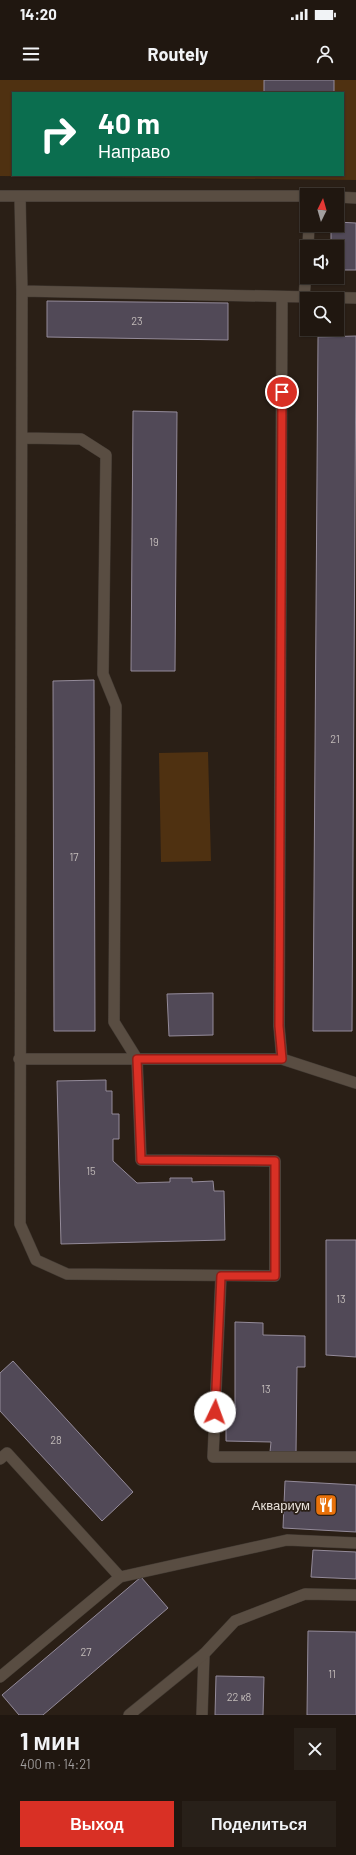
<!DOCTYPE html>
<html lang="ru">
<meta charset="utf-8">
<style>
body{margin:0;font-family:Barlow,sans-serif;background:#282019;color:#f1f3f6;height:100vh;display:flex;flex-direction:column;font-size:15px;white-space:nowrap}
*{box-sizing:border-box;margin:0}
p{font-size:13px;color:#a29f9f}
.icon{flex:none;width:22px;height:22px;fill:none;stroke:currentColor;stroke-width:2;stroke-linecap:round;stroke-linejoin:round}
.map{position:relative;height:1635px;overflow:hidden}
.drawer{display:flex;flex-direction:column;background:#201710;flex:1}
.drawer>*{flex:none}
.hud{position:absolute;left:12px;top:12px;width:332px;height:84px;border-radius:0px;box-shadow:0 1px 3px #0004,0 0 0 1px #3d3630;background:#0b6e4f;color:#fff;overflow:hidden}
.needle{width:26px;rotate:5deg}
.tools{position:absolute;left:300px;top:108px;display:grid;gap:8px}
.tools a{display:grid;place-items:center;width:44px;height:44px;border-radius:0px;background:#201710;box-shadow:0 1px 3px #0004,0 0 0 1px #3d3630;font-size:20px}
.pin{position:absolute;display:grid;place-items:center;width:34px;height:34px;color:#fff;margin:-17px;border:2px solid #fff;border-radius:50%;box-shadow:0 1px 4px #0007}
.me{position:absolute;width:44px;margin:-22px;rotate:3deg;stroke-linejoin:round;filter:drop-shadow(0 0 3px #0008)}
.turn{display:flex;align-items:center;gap:14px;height:84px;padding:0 20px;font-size:18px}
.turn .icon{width:52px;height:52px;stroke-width:2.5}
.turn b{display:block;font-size:28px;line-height:34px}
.round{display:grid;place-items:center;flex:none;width:42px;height:42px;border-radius:0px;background:#282019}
.overview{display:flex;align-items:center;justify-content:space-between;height:68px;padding:0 20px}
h1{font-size:24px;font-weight:700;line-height:30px}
.cta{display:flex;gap:8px;margin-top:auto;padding:8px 20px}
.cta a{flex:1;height:46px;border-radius:0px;background:#d93025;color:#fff;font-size:16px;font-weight:700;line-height:46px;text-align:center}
.cta a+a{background:#282019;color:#f1f3f6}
.status{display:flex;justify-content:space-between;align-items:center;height:28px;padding:0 20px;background:#201710;direction:ltr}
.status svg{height:11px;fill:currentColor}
header{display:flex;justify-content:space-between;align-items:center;height:52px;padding:0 20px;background:#201710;font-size:18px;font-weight:700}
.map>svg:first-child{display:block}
.green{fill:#4f3111;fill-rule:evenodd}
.building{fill:#514957;stroke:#948b9a}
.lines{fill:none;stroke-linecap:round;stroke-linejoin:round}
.service-casing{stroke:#413932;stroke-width:12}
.minor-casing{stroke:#413932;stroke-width:12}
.tertiary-casing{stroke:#413932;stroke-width:12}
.service{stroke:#594d42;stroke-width:11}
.minor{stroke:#594d42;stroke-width:11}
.tertiary{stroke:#594d42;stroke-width:11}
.route-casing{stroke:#8d1f18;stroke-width:10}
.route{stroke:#d93025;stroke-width:7}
.labels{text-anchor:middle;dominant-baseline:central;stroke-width:3.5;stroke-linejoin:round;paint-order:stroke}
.number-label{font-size:11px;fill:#c2bbb9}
.poi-label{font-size:13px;fill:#e8e1da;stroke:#2a1f16;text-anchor:end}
</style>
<div class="status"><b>14:20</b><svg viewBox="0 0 49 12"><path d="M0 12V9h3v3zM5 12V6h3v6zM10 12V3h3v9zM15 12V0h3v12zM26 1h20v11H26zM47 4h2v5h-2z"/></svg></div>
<header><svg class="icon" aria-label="menu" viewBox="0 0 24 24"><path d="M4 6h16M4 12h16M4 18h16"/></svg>Routely<svg class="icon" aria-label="person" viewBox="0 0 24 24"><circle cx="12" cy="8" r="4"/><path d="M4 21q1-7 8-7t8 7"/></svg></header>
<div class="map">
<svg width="356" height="1635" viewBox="0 0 356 1635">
<rect width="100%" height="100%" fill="#2a1f16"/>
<path class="green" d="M 0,0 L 356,0 L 356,100 L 0,96 ZM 13,13 L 343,13 L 343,95 L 13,95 Z
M 208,672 L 211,781 L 161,782 L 159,673 Z"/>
<path class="building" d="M 264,0 L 334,0 L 334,13 L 264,13 Z
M 337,142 L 356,143 L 356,190 L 337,190 L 337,167 L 331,167 L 331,145 L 337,145 Z
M 47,221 L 228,223 L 228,260 L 47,257 Z
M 356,256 L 352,951 L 313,951 L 318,257 Z
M 133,331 L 177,332 L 175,591 L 131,591 Z
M 94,600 L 95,951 L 54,951 L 53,601 Z
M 213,913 L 213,955 L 169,956 L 167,914 Z
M 106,1000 L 106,1011 L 112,1011 L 112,1034 L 119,1034 L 119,1059 L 113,1059 L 113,1081 L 137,1103 L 170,1102 L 170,1098 L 192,1098 L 192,1102 L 213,1101 L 214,1111 L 224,1111 L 225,1160 L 61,1164 L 57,1001 Z
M 326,1160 L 356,1160 L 356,1277 L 326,1275 Z
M 235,1242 L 263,1243 L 263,1255 L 305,1256 L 305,1287 L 297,1287 L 296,1373 L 270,1372 L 271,1362 L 226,1361 L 226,1330 L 235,1330 Z
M 13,1281 L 133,1412 L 102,1441 L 0,1331 L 0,1293 Z
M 285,1401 L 356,1405 L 356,1452 L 283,1448 Z
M 313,1470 L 356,1472 L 356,1499 L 311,1497 Z
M 141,1497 L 168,1528 L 43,1635 L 19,1635 L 2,1615 Z
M 308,1551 L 356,1552 L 356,1635 L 307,1635 Z
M 216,1596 L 264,1597 L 263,1635 L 215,1635 Z"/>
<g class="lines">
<g class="service-casing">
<path id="service" d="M 20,117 L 22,211 L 20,1144 L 36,1180 L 67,1194 L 275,1196 L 275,1081 L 141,1080 L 137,979 L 114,942 L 116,626 L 103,594 L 106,375 L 81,359 L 22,358
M 308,167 L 309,145
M 22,211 L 356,218
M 304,218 L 307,179
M 19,979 L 282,979 L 279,946 L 282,217
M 282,979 L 356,1003
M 221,1196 L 213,1377 L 356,1377
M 0,1379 L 7,1373 L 120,1497
M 0,1597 L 120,1497 L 287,1460 L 356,1463
M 202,1635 L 204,1574"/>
</g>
<g class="minor-casing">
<path id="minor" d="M 0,116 L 307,116
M 337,117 L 356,118"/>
</g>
<g class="tertiary-casing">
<path id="tertiary" d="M 129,1635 L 204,1574 L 235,1541 L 305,1514 L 356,1515"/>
</g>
<use href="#service" class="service"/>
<use href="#minor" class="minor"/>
<use href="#tertiary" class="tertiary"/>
</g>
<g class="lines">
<g class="route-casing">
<path id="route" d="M 215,1332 L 221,1196 L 275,1196 L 275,1081 L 141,1080 L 137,979 L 282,979 L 279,946 L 282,312"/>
</g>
<use href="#route" class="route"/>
</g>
<defs>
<g id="restaurant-square" transform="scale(1.15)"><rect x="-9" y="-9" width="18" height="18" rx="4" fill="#e8710a" stroke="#2a1f16"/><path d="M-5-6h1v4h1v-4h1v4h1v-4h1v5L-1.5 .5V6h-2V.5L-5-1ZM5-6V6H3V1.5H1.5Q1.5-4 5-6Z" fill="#fff"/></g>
</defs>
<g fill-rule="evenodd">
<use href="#restaurant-square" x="326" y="1425"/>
</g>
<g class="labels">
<g class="number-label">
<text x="137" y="240">23</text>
<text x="154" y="461">19</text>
<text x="335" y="658">21</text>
<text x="74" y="776">17</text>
<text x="91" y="1090">15</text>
<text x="341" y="1218">13</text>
<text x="266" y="1308">13</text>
<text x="56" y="1359">28</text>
<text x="86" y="1571">27</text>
<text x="332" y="1593">11</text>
<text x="239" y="1616">22 к8</text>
</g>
<g class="poi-label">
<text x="310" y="1425">Аквариум</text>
</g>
</g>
</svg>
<div class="tools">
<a><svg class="needle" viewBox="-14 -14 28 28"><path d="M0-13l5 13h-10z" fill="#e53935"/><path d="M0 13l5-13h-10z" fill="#a29f9f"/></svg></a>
<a><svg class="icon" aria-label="sound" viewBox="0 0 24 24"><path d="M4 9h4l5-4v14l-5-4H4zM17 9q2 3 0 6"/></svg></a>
<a><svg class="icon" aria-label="search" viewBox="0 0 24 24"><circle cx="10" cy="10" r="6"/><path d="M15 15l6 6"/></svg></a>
</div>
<div class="pin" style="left:282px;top:312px;background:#d93025"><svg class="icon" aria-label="arrive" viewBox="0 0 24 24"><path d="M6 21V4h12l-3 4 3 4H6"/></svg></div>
<svg class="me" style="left:215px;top:1332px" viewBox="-20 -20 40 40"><circle r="19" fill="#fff"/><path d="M0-13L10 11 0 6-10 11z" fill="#d93025"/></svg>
<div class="hud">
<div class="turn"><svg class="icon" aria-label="right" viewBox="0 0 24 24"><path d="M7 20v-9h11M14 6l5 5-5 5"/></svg><div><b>40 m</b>Направо</div></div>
</div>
</div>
<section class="drawer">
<div class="overview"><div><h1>1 мин</h1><p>400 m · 14:21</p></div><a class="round"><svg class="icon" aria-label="close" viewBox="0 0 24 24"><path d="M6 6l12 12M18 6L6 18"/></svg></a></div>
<div class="cta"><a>Выход</a><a>Поделиться</a></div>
</section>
